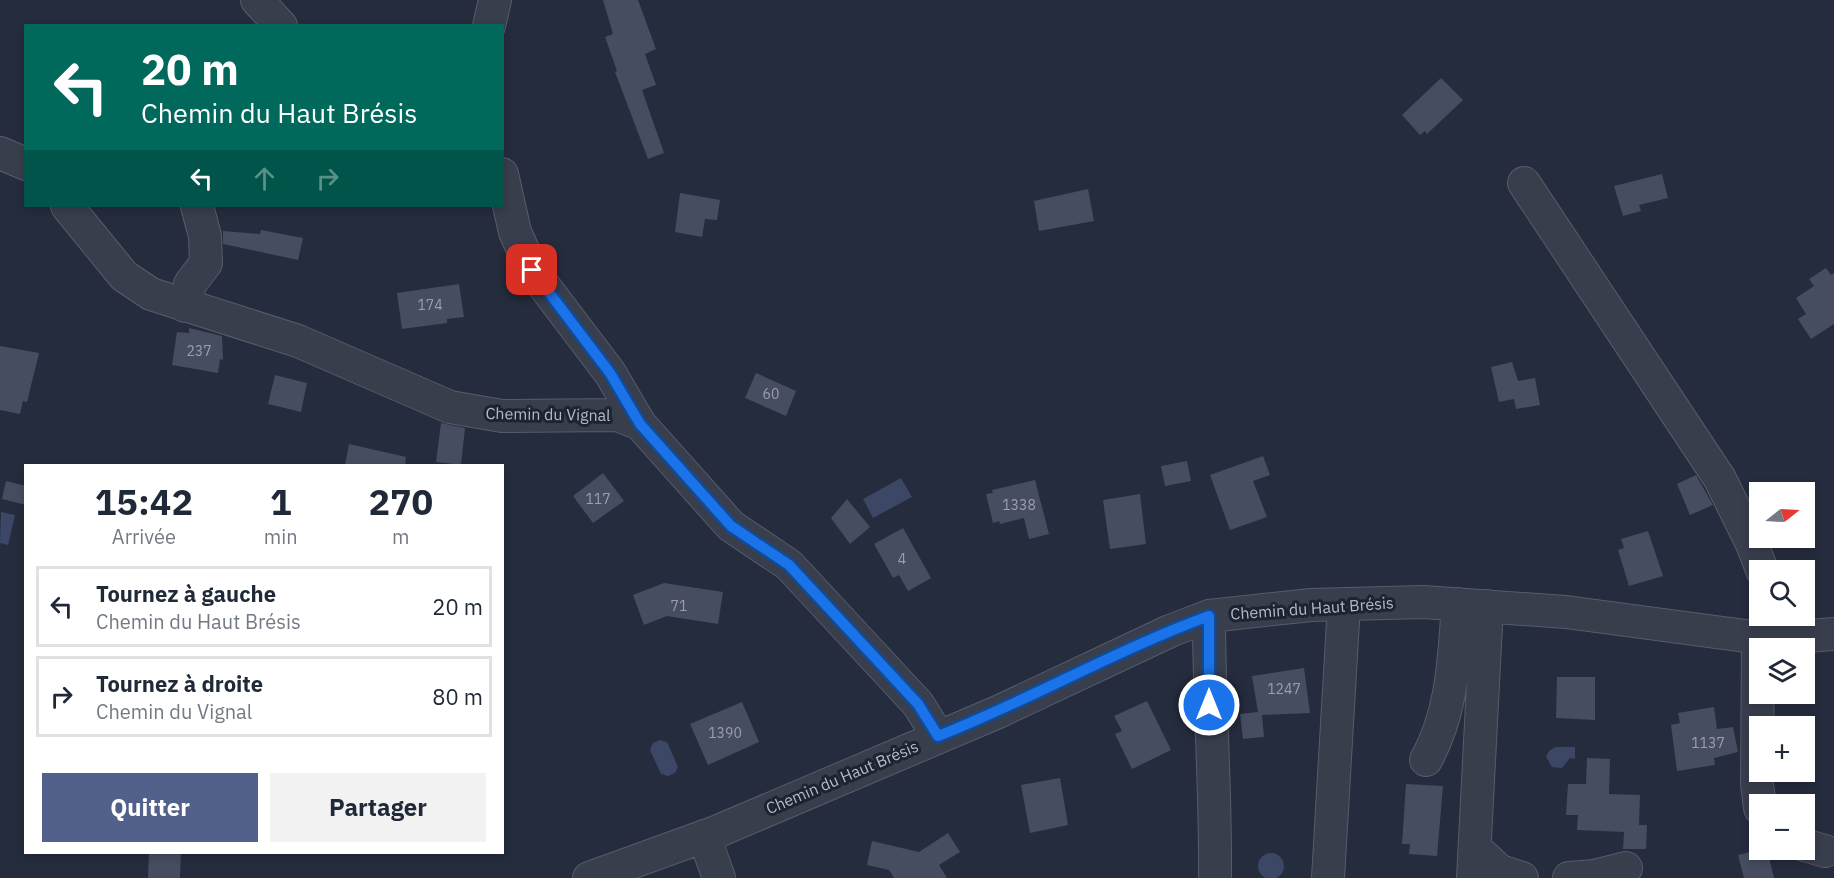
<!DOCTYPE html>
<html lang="fr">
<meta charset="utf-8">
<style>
body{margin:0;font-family:"IBM Plex Sans",sans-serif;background:#f2f2f3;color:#1f2937;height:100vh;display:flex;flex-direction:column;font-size:22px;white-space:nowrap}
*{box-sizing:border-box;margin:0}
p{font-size:20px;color:#747a83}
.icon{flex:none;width:33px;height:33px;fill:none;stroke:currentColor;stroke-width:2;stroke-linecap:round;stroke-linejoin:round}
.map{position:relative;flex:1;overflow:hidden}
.details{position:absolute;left:24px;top:464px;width:480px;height:390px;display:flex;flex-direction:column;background:#fff;border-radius:0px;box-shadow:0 3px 9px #0003}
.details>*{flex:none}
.hud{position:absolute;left:24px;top:24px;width:480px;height:183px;border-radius:0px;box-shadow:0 3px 9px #0003;background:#00695c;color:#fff;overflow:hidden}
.needle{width:39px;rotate:72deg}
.buttons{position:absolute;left:1749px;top:482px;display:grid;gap:12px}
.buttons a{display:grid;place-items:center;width:66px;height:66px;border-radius:0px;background:#fff;box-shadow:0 3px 9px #0003;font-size:30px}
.pin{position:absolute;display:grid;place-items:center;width:51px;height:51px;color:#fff;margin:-26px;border-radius:12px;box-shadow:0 3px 9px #0006}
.me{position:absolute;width:66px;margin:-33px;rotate:0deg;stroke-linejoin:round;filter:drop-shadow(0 0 4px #0008)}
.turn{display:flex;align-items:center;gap:21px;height:126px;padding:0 18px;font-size:27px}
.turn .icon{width:78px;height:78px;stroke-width:2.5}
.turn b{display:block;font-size:42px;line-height:51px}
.lanes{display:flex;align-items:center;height:57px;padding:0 18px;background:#0003;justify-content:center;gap:30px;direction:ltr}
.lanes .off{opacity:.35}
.eta{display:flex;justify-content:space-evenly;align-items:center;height:102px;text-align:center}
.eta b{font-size:36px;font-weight:700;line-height:42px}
.action{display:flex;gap:12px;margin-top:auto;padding:12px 18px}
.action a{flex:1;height:69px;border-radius:0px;background:#52618c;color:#fff;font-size:24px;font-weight:700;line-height:69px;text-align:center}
.action a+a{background:#f2f2f3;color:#1f2937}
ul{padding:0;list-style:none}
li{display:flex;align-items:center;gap:18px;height:81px;margin:0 12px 9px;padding:0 6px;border:3px solid #e0e1e3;border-radius:0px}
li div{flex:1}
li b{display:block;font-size:22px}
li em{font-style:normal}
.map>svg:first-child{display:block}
.water{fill:#3c4765}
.building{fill:#474d61}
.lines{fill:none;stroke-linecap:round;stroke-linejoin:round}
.minor-casing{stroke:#575c6b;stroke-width:34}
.minor{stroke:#393e4d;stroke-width:32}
.route-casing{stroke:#114b97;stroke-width:15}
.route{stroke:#1a73e8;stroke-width:10}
.labels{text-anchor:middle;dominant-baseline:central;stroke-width:6;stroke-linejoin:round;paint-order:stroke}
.number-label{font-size:14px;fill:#9a9fae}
.street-label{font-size:16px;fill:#b5bac8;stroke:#1e2332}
</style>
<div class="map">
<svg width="1834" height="878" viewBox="0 0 1834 878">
<rect width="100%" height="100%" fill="#252c3d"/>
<path class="water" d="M 901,478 L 912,497 L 873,518 L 863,499 Z
M 1,512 L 15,515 L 8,545 L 0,543 Z
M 660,740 L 667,742 L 678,767 L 675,773 L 668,776 L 661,774 L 650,750 L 653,743 Z
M 1555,747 L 1575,747 L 1575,759 L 1570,758 L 1562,768 L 1552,767 L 1546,757 L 1549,751 Z
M1258 866a13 13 0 1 1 26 0a13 13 0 1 1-26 0Z"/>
<path class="building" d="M 603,0 L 638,0 L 656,49 L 645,54 L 656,85 L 642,90 L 664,153 L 648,159 L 615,72 L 617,71 L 605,37 L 613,34 Z
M 1441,78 L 1463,100 L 1427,134 L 1425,131 L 1420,135 L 1402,115 Z
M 1662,174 L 1668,198 L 1639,205 L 1641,211 L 1623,216 L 1614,186 Z
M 1088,189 L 1094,221 L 1039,231 L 1034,201 Z
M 680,193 L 720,200 L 717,220 L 705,219 L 702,237 L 675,232 Z
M 261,230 L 303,238 L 298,260 L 223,244 L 223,231 L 260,234 Z
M 1826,268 L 1831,275 L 1834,273 L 1834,324 L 1811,339 L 1798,319 L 1806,314 L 1796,298 L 1814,286 L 1809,279 Z
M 459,284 L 464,317 L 447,319 L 447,323 L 402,329 L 397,293 Z
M 189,328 L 222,336 L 223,360 L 220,359 L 218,373 L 172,365 L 177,332 L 189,333 Z
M 0,346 L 39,353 L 27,402 L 23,401 L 20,414 L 0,410 Z
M 1512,362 L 1518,381 L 1535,378 L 1540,405 L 1516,409 L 1514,399 L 1499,402 L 1491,367 Z
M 756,373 L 796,391 L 786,416 L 745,398 Z
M 275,375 L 307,383 L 301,412 L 268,404 Z
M 441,423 L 465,428 L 461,465 L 436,462 Z
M 349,444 L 406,457 L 405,465 L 345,465 Z
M 1263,456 L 1270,475 L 1253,481 L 1267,517 L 1230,530 L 1210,475 Z
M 1187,461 L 1191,481 L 1165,486 L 1161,466 Z
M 603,473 L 624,501 L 593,523 L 573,496 Z
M 1696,475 L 1713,505 L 1690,515 L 1677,484 Z
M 1035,480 L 1049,534 L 1029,539 L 1024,518 L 1000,524 L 999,521 L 993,523 L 986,494 L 993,493 L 992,490 Z
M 6,481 L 26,486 L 26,505 L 2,499 Z
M 1140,494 L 1146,544 L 1110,549 L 1103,500 Z
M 847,499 L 870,527 L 850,544 L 831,518 Z
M 903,528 L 931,578 L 908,591 L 899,575 L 893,578 L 874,544 Z
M 1648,531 L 1663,576 L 1629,586 L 1618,550 L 1624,548 L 1621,539 Z
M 664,583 L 723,592 L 718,624 L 667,616 L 644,625 L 633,595 Z
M 1304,668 L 1310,713 L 1262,715 L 1264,737 L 1243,739 L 1240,714 L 1258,712 L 1252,676 Z
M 1557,677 L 1595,677 L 1595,720 L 1556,718 Z
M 1147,701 L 1171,750 L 1132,769 L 1115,734 L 1122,731 L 1114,716 Z
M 742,702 L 759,742 L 708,765 L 690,724 Z
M 1714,707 L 1717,729 L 1733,727 L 1738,752 L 1714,758 L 1715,765 L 1677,771 L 1671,725 L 1680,723 L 1678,713 Z
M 1587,758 L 1610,759 L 1609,794 L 1640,795 L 1639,825 L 1647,825 L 1646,849 L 1623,849 L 1624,832 L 1577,830 L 1578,815 L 1566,815 L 1568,784 L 1586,784 Z
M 1060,778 L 1068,825 L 1030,833 L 1021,785 Z
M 1406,784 L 1443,786 L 1437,856 L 1409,854 L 1410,844 L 1402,844 Z
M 948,833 L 960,852 L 939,865 L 947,878 L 894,878 L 889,870 L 867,865 L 872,841 L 919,852 Z
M 1762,849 L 1767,849 L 1774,878 L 1744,878 L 1738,855 Z
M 149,852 L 181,852 L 180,878 L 148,878 Z"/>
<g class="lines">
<g class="minor-casing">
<path id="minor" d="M 257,0 L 281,26
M 489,26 L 495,0
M 0,153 L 26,164
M 502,174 L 515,232 L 532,270 L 610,373 L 640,424
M 1524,183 L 1720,479 L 1752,544 L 1762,570
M 67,206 L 124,276 L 151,294 L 298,341 L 450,407 L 502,416 L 617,415 L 640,424 L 731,526 L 789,565 L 918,704 L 938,736
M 185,306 L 190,284 L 206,263 L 205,236 L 197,206
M 1209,616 C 1209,703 1216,791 1215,878
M 1758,638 L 1757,784 L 1760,808
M 1426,760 C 1453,711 1454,658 1458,604
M 704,836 L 719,878
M 1804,845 L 1825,851
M 1475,848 L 1500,871 L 1522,878
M 589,878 L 716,832 L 998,712 L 1170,631 L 1209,616 L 1311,605 L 1423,602 L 1566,612 L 1768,639 L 1834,634
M 1328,878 L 1344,604
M 1473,878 L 1487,606
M 1569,878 L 1594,876 L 1626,868"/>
</g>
<use href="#minor" class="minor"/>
</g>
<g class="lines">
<g class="route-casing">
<path id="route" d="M 532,270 L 610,373 L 640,424 L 731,526 L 789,565 L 918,704 L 938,736 C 1030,700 1116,650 1209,616 L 1209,705"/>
</g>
<use href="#route" class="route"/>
</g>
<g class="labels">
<g class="number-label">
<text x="430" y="305">174</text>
<text x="199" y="351">237</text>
<text x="771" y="394">60</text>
<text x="598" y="499">117</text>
<text x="1019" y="505">1338</text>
<text x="902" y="559">4</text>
<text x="679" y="606">71</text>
<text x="1284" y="689">1247</text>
<text x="725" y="733">1390</text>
<text x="1708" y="743">1137</text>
</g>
<g class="street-label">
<text transform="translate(548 414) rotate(1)">Chemin du Vignal</text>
<text transform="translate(1312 608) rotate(-4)">Chemin du Haut Brésis</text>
<text transform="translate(842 777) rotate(-23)">Chemin du Haut Brésis</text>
</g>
</g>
</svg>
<div class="buttons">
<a><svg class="needle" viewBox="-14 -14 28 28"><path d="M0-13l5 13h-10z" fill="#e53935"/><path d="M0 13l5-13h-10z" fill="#747a83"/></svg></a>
<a><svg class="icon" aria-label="search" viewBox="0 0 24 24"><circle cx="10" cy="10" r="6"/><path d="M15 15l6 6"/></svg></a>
<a><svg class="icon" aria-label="layers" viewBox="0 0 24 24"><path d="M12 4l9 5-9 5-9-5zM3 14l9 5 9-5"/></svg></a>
<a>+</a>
<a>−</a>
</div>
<div class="pin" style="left:532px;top:270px;background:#d93025"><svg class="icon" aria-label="arrive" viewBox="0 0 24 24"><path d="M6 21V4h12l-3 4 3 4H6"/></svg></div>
<svg class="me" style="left:1209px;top:705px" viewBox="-20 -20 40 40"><circle r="17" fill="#1a73e8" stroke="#fff" stroke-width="3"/><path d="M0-11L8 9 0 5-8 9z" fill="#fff"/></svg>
<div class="hud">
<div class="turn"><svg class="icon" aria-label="left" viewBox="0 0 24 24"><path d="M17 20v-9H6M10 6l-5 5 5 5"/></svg><div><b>20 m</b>Chemin du Haut Brésis</div></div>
<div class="lanes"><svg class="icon" aria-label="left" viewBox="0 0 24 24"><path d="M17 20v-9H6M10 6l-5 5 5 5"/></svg><svg class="icon off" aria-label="ahead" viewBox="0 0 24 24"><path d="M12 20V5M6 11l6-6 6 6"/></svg><svg class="icon off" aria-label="right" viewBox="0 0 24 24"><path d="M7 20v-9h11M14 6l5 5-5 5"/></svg></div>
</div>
<section class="details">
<div class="eta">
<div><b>15:42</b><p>Arrivée</p></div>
<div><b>1</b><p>min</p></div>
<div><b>270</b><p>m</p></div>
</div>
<ul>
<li><svg class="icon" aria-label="left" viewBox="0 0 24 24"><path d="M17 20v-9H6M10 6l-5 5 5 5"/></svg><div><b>Tournez à gauche</b><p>Chemin du Haut Brésis</p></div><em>20 m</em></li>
<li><svg class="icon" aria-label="right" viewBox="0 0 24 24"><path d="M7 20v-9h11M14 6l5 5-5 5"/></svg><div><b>Tournez à droite</b><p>Chemin du Vignal</p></div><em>80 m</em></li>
</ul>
<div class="action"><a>Quitter</a><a>Partager</a></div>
</section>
</div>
